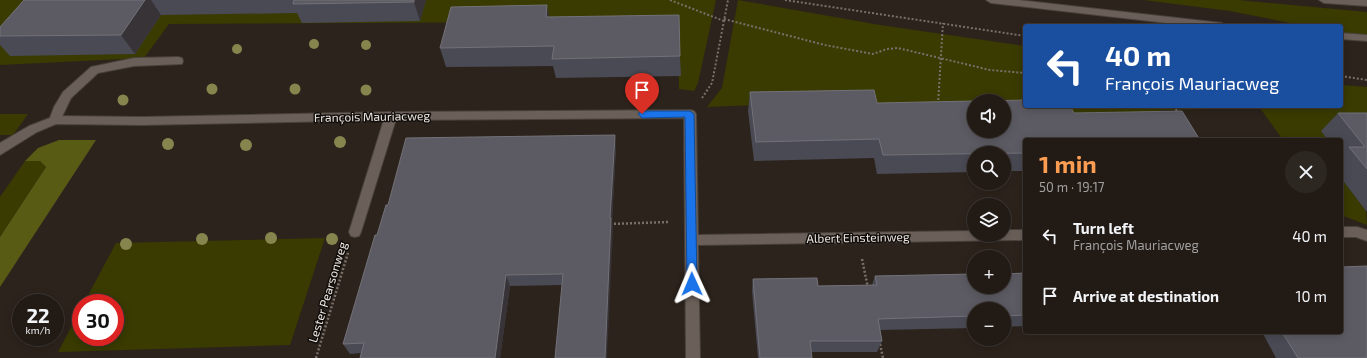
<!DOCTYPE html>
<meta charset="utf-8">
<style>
body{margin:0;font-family:"Exo 2",sans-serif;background:#2d2722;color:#f1f3f6;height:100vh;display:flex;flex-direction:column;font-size:15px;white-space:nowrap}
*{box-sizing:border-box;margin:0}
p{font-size:13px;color:#a2a1a0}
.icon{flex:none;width:22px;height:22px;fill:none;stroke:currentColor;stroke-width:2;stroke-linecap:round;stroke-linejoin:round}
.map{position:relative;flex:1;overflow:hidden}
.panel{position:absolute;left:1023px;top:138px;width:320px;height:196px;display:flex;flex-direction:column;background:#211a15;border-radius:4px;box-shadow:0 2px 10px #0003,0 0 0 1px #3e3834}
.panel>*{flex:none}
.banner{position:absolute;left:1023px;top:24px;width:320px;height:84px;border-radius:4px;box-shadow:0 2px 10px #0003,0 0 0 1px #3e3834;background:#1a4fa0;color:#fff;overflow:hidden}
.tools{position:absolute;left:967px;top:94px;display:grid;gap:8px}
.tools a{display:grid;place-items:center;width:44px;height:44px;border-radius:50%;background:#211a15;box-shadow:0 2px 10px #0003,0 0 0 1px #3e3834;font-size:20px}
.speed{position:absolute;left:12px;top:294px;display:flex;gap:8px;font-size:20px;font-weight:700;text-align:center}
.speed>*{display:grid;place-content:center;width:52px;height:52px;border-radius:50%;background:#211a15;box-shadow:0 2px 10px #0003,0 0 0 1px #3e3834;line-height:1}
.speed small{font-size:10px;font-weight:400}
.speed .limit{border:6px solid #d22;background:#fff;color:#111}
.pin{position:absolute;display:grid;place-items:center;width:34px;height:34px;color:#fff;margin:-41px -17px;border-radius:50% 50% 50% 0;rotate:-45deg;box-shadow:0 0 4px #0007}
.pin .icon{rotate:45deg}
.me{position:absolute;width:44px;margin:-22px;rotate:359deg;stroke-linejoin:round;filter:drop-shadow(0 0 3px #0008)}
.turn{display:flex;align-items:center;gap:14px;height:84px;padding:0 16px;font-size:18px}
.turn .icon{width:52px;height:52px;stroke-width:2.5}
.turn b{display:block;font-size:28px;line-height:34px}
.round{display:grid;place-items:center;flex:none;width:42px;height:42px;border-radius:21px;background:#2d2722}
.head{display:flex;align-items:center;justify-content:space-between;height:68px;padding:0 16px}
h1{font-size:24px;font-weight:700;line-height:30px;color:#fc9d52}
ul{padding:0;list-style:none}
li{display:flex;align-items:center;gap:12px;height:60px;padding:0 16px}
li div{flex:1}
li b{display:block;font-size:15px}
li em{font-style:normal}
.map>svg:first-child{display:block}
.green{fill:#393b00}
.forest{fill:#585b14}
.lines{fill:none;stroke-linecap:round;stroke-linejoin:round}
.lane-casing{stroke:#49413b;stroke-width:2}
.street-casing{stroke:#49413b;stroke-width:2}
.secondary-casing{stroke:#49413b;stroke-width:2}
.path-far1{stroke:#78706a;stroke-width:2;stroke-dasharray:2 2;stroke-linecap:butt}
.path{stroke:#78706a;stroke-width:2.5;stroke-dasharray:2 2;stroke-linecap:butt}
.lane{fill:#6b6059;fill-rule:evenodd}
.street{fill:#6b6059;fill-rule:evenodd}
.secondary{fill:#6b6059;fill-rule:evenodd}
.tree{fill:#86854d}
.wall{fill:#4a4a54}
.shaded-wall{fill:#373337}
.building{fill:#5c5b63;stroke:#737178}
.route{fill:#1a73e8;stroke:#114b97}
.labels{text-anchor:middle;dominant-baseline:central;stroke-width:3;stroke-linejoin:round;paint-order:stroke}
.street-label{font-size:12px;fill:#efe9e4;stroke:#110d0a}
</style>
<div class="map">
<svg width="1367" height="358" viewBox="0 0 1367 358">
<rect width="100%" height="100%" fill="#2c231c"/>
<path class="green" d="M 0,0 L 716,0 L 698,83 L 694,91 L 679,89 L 678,37 L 562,22 L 169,24 L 144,58 L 0,65 Z
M 738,0 L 880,25 L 1025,46 L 1025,106 L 1341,106 L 1341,85 L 1367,87 L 1367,164 L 1341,140 L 1283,140 L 1260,108 L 1160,110 L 1164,123 L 1039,127 L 1004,101 L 974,101 L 974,113 L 851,101 L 707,107 L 722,88 Z
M 1143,0 L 1238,0 L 1367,12 L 1367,38 L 1341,33 L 1341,26 L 1306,26 L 1230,11 Z
M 0,114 L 28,114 L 13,135 L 0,135 Z
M 25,161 L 40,161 L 46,167 L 0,237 L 0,197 Z
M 1341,178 L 1366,211 L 1367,225 L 1341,215 Z
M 325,238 L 290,345 L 58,352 L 81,309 L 81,337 L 115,337 L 115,303 L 84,303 L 116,243 Z"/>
<path class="forest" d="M 59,140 L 96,140 L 0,287 L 0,237 L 46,167 L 40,161 L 25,161 L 38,148 Z"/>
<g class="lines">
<g class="lane-casing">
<path id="lane" d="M 986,0 L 1018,0 L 1222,23 L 1227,26 L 1193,26 L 991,3 Z
M 1341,33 L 1367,35 L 1367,41 L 1341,39 Z
M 178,57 L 182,58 L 183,61 L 182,64 L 134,66 L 98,73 L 71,98 L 59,123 L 51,123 L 49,120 L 54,107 L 63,92 L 91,67 L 134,58 Z
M 391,112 L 395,113 L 397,116 L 361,232 L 359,236 L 355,237 L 351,236 L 349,232 L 385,116 L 387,113 Z"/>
</g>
<g class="street-casing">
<path id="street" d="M 690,110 L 694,111 L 696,114 L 698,235 L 974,231 L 974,235 L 1004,235 L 1004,230 L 1025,230 L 1025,240 L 698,245 L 700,358 L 686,358 L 684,118 L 391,120 L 142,125 L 56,124 L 37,132 L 0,155 L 0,143 L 29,126 L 55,116 L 142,117 L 391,112 Z
M 1341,227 L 1357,227 L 1367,230 L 1367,241 L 1356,237 L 1341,237 Z"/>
</g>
<g class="secondary-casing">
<path id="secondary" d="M 1319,0 L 1367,0 L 1367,6 L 1324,3 Z"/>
</g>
<path class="path-far1" d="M 670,0 L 724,21
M 785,0 L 1025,36
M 724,19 L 825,45 L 873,54 L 887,49 L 898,48 L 990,70 L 1025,73
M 1341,76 L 1367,80
M 702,98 L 712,83 L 728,0
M 938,104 L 943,23
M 1173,106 L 1179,113
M 1223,106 L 1224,108"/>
<path class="path" d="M 610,224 L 668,222
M 862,259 L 868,288
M 880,344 L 883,358
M 316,358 L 348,253"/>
<use href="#lane" class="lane"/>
<use href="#street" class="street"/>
<use href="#secondary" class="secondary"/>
</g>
<g class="tree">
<circle cx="314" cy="44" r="5"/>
<circle cx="366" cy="45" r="5"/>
<circle cx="237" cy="49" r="5"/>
<circle cx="212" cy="89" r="5.5"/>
<circle cx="295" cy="89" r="5.5"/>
<circle cx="366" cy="90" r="5.5"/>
<circle cx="123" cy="100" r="5.5"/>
<circle cx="340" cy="142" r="6"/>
<circle cx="168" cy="144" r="6"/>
<circle cx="246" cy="145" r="6"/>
<circle cx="271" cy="238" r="6"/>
<circle cx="202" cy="239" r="6"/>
<circle cx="332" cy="239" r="6"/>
<circle cx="126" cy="244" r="6"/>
</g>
<path class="wall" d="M 24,0 L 426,0 L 420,21 L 302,23 L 297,13 L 161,15 L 135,54 L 10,56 L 0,45 L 0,27 Z
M 549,17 L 680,56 L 681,76 L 556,78 L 553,66 L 446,67 L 440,48 Z
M 750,92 L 877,103 L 1025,140 L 1025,171 L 1004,171 L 1004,153 L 974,153 L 974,172 L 877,174 L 874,158 L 754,161 L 748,111 Z
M 1338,113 L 1367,113 L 1367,211 L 1366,211 L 1341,178 L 1341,140 L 1328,140 L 1321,131 Z
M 616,146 L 612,221 L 613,229 L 562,285 L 510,286 L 500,358 L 360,358 L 361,353 L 350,354 L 343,344 L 377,235 Z
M 1025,273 L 1025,326 L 1004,327 L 1004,309 L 974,309 L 974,328 L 880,330 L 882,341 L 877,352 L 811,352 L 812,358 L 758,358 L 752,291 L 753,279 L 818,286 L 872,285 L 875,276 Z
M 1262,332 L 1341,332 L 1367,358 L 1276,358 Z"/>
<path class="shaded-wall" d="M 145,0 L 151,0 L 161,15 L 135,54 L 121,35 Z
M 414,0 L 426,0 L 420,21 L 414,2 Z
M 547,5 L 551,25 L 546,17 Z
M 615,135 L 616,146 L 612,221 L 613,229 L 607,358 L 605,358 L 610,218 Z
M 506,275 L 510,286 L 500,358 L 495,358 Z"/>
<path class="building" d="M 24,0 L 145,0 L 121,35 L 0,36 L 0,27 Z
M 294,0 L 414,0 L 414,2 L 293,4 Z
M 547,5 L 546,17 L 679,15 L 680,56 L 552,59 L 554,46 L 440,48 L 451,7 Z
M 874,90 L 877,103 L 974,101 L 974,131 L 1004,131 L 1004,101 L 985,101 L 1025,100 L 1025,106 L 1070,106 L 1074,113 L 1182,111 L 1200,140 L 1025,140 L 1025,153 L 883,155 L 879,139 L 756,142 L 750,92 Z
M 1338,113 L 1367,113 L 1367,169 L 1349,147 L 1365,147 Z
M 615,135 L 610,218 L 611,218 L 605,358 L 555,358 L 563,274 L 506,275 L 495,358 L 360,358 L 364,343 L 343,344 L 375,235 L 377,235 L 386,205 L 388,205 L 406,138 Z
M 1367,266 L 1367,358 L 1298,358 L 1282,332 L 1341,332 L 1341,267 Z
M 1025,273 L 1025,315 L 1004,316 L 1004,309 L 974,309 L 974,316 L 878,319 L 882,341 L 810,341 L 812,358 L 760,358 L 753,279 L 817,278 L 818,286 L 877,285 L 875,276 L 974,274 L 974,287 L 1004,287 L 1004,274 Z"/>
<path class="route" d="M 642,111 L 690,111 L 694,114 L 697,284 L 695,288 L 692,289 L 688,288 L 687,284 L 685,117 L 642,118 L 638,114 Z"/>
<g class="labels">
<g class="street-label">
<text transform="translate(372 116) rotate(-1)">François Mauriacweg</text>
<text transform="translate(858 237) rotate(-1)">Albert Einsteinweg</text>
<text transform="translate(327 292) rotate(-73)">Lester Pearsonweg</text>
</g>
</g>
</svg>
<div class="tools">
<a><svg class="icon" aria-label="sound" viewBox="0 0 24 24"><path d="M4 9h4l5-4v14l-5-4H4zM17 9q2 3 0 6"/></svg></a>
<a><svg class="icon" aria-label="search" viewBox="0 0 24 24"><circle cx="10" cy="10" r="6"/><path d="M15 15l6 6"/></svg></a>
<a><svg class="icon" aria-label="layers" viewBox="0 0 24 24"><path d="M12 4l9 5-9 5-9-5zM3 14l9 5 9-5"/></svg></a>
<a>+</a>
<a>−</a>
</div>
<div class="speed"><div>22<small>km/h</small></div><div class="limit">30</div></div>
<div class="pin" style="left:642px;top:114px;background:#d93025"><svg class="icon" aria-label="arrive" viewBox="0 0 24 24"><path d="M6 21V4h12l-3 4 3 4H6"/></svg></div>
<svg class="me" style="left:692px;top:284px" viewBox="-20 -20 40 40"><path d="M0-17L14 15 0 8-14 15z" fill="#1a73e8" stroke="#fff" stroke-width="4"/></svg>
<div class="banner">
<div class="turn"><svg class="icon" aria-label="left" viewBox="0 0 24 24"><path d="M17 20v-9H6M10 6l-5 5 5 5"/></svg><div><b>40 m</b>François Mauriacweg</div></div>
</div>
<section class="panel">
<div class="head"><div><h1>1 min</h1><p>50 m · 19:17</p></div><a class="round"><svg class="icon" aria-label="close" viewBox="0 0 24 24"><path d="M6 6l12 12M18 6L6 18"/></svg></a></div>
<ul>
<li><svg class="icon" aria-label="left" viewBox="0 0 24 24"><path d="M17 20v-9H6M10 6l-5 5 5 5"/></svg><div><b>Turn left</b><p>François Mauriacweg</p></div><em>40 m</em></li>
<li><svg class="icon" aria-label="arrive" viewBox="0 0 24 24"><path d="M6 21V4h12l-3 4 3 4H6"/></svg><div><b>Arrive at destination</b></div><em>10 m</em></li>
</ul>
</section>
</div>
